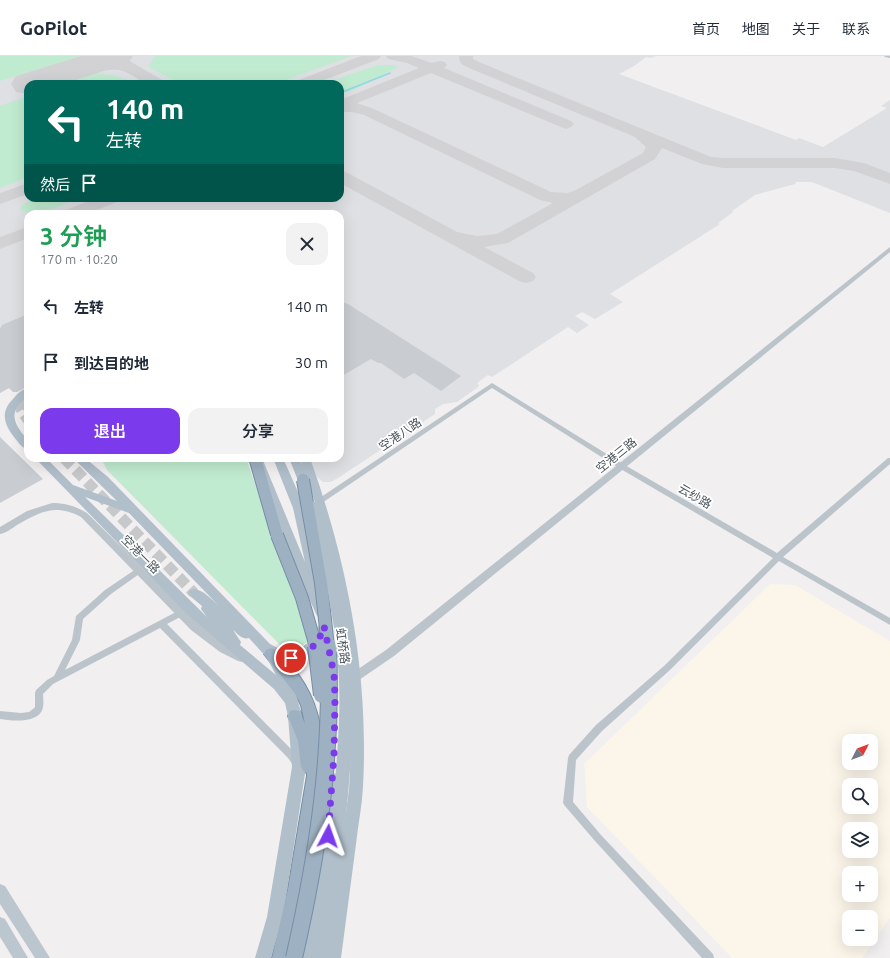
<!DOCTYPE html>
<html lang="zh">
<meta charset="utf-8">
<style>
body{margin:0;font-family:Ubuntu,"Noto Sans SC",sans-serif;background:#f2f2f3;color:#1f2937;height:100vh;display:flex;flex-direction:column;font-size:15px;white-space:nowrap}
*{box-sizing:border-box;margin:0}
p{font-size:13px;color:#747a83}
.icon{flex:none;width:22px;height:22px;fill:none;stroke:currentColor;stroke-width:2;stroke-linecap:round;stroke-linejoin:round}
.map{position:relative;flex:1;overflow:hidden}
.side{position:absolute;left:24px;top:154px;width:320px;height:252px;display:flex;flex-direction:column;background:#fff;border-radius:12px;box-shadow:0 4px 16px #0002}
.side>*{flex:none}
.banner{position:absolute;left:24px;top:24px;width:320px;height:122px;border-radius:12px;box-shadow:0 4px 16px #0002;background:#00695c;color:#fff;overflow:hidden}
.needle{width:26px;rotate:48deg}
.fabs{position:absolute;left:842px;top:678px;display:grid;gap:8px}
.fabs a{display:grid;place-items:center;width:36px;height:36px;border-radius:8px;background:#fff;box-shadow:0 4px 16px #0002;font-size:20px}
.pin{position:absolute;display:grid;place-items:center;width:34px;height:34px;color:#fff;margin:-17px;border:2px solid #fff;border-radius:50%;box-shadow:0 1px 4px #0007}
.me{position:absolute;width:44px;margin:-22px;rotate:4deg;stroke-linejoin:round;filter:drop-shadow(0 0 3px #0008)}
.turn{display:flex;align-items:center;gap:14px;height:84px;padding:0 16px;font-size:18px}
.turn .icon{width:52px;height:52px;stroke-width:2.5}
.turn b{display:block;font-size:28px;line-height:34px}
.then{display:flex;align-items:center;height:38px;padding:0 16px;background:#0003;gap:8px;font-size:15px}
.round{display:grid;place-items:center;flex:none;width:42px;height:42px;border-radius:12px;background:#f2f2f3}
.head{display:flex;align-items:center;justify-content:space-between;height:68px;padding:0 16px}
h1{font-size:24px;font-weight:600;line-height:30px;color:#1e9e55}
.button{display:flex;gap:8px;margin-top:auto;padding:8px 16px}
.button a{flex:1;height:46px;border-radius:12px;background:#7c3aed;color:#fff;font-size:16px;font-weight:600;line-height:46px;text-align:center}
.button a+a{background:#f2f2f3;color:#1f2937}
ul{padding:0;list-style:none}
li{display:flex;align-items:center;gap:12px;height:56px;padding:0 16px}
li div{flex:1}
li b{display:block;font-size:15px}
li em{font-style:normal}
header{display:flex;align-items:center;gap:24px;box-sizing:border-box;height:56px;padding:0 20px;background:#fff;border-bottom:1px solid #e0e1e3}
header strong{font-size:19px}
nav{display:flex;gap:22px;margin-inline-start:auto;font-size:14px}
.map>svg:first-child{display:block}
.commercial{fill:#fbf5ea;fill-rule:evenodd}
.airport{fill:#dee0e3;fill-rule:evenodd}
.green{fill:#c1ebd0}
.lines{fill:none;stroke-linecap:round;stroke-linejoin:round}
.stream{stroke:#92d7e5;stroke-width:1.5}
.taxiway{fill:#d2d2d4;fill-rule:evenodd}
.runway{fill:#d2d2d4;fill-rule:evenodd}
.building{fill:#c9ccd1}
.primary-tunnel-far1{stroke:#c7c8ca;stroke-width:8;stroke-dasharray:8 4.5;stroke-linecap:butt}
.primary-tunnel{stroke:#c7c8ca;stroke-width:11;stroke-dasharray:11 5.5;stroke-linecap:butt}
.trunk-casing{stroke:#768ea5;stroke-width:2}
.minor{fill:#bcc4cb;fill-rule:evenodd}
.tertiary{fill:#bcc4cb;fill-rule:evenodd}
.secondary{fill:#bcc6cf;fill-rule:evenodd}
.primary{fill:#b1bfcb;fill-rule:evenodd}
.trunk{fill:#9eb1c2;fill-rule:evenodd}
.trunk-bridge-far1-casing{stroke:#768ea5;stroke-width:14;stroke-linecap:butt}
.trunk-bridge-casing{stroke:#768ea5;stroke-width:18;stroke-linecap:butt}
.primary-bridge-far1{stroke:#b1bfcb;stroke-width:11}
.primary-bridge{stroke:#b1bfcb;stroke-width:14}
.trunk-bridge-far1{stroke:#9eb1c2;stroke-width:12}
.trunk-bridge{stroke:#9eb1c2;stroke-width:16}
.route{stroke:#7c3aed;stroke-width:7;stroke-dasharray:0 12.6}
.labels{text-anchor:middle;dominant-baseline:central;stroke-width:3.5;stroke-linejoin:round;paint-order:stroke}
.street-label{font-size:12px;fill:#49535b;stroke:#fff}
</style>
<header>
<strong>GoPilot</strong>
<nav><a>首页</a><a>地图</a><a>关于</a><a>联系</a></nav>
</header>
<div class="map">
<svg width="890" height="902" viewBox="0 0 890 902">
<rect width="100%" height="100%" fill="#f1efef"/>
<path class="commercial" d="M 770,528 L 795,529 L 890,585 L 890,862 L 862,902 L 732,902 L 587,751 L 584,708 ZM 849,685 L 871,685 L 871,707 L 849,707 ZM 849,729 L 871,729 L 871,751 L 849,751 ZM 849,773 L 871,773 L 871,795 L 849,795 ZM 849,817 L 871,817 L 871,839 L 849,839 ZM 849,861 L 871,861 L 871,883 L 849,883 Z"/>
<path class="airport" d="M 0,0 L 656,0 L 651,2 L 646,1 L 634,10 L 619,18 L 796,84 L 799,82 L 823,91 L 887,52 L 881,50 L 890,44 L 890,157 L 812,126 L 796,126 L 795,128 L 755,139 L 732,155 L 733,156 L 718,167 L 720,168 L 610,238 L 623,246 L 595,263 L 582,256 L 575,260 L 589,269 L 577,277 L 568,271 L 492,321 L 488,319 L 477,327 L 479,329 L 478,331 L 457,346 L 443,348 L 435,353 L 435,358 L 412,373 L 338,422 L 331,426 L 323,426 L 316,420 L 306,402 L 340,402 L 340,158 L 28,158 L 28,330 L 17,336 L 13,336 L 9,332 L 1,336 L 0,335 ZM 28,28 L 340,28 L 340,142 L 28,142 Z"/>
<path class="green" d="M 0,0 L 80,0 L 0,25 Z
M 155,0 L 351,0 L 275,28 L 182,28 L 148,11 Z
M 379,9 L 393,9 L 398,11 L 352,35 L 340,38 L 340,28 L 327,28 L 347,19 Z
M 95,18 C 111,18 121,20 135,28 L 66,28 Z
M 28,40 L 28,121 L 0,132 L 0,50 Z
M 35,142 L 78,142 C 63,148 34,165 20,153 L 23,148 Z
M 101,402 L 246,402 L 310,584 L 290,599 L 107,414 Z"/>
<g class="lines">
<path class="stream" d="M 340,37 L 390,17"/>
<path class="taxiway" d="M 121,0 L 164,25 L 166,28 C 161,28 153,29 147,28 C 137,24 130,16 119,14 C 103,12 81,20 69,17 L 67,14 L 69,11 L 96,6 L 114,5 L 113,4 L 115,1 Z
M 361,0 L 381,0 L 379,3 L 314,28 L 294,28 L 296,25 Z
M 386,0 L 412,0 L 431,7 L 440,5 L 445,6 L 447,9 L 444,12 L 571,65 L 574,68 L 571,71 L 566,73 L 561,71 L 431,17 L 357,47 L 374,53 L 551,136 L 568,137 L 576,134 L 643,97 L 646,91 L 635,81 L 469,12 C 463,9 459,8 459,0 L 473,0 L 473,3 L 479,6 L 711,101 L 723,102 L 835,102 L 864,107 L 890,117 L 890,128 L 854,115 L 835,112 L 723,112 L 702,108 L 662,92 L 655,103 L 508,187 L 484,191 L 533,217 L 536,221 L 533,225 L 526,227 L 519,225 L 340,127 L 340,115 L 346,116 L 457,176 L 477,180 L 497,178 L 553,147 L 540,144 L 364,59 L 352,56 L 340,56 L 340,44 L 419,12 L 407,7 L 388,3 Z
M 28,127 L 28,138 L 0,148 L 0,137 Z
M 96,142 L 120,142 L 117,146 L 87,158 L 63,158 L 66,154 Z
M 28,171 L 28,182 L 0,193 L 0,181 Z"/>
<path class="runway" d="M 81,0 L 133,0 L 128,7 L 64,28 L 28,28 L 28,38 L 16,36 L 11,28 L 16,20 Z"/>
</g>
<path class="building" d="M 340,245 L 348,248 L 461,320 L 441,335 L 414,317 L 404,323 L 381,307 L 378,307 L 371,303 L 340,321 Z
M 28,258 L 28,330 L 17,336 L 13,336 L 9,332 L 0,337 L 0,273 L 2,269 Z
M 0,381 L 43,423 L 0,447 Z"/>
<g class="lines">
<path class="primary-tunnel-far1" d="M 24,345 L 28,342"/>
<path class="primary-tunnel" d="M 25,344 L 21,353 L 28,364
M 64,402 L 194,537"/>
<g class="trunk-casing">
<path id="trunk" d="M 249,402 L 261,402 L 283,479 L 281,482 L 277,484 L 273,482 L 271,479 Z
M 271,592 C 280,595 287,605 293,612 C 338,665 321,731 311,792 C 305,829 298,866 290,902 L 272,902 L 288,833 L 307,720 L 307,717 L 304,716 L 301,711 L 298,685 L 288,660 L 290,655 L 295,654 L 300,655 L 305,668 L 301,649 L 296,639 L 264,598 L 266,594 Z"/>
</g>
<path class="minor" d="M 884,0 L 890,0 L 890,2 L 885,1 Z
M 492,327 L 623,408 L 777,497 L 888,402 L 890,402 L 890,408 L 783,501 L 890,562 L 890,569 L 779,505 L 670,614 L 602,675 L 576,704 L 573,746 L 601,779 L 713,898 L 714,902 L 702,902 L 595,785 L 565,750 L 563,747 L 568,702 L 569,699 L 596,669 L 664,610 L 773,502 L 619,412 L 492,332 L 322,447 L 318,447 L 317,445 L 318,443 Z
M 139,511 L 142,512 L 143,514 L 142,516 L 111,538 L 83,563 L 80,584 L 65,614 L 178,555 L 181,554 L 184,555 L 185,557 L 184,559 L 167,568 L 294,696 L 300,706 L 299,709 L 296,710 L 293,709 L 288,702 L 160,572 L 53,628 L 43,638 C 43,642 44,647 43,651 C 40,668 12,665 0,663 L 0,655 L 21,657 L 29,656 L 33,653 L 35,651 L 35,637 L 36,634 L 47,624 L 54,620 L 72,584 L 76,560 L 105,534 Z"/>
<path class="tertiary" d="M 890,191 L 890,196 L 394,600 L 359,624 L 355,625 L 351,624 L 350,621 L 351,618 L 386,594 Z
M 52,447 C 66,447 75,450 87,457 L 199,568 L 228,590 L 246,599 L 247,602 L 246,605 L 242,606 L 238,605 L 220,596 L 191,574 L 81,461 C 56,447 39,456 17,469 C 11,473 6,477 0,478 L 0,471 L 27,455 Z"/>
<path class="secondary" d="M 0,828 L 5,830 L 50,902 L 35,902 L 0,848 Z
M 0,861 L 5,863 L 28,902 L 13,902 L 0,881 Z"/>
<path class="primary" d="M 28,332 L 28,340 C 8,355 12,367 28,384 L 28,394 C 22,392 18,386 14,381 C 4,368 0,356 13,343 C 17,338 22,333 28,332 Z
M 35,402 L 46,402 L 73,429 L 117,445 L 73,402 L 85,402 L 108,421 L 270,588 L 284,595 L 298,594 L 314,582 L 320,566 L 324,565 L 328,566 L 330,570 C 329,575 328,581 326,585 C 317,600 298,610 282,605 L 295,634 L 302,660 L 306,711 L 283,861 L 271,902 L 255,902 L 267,861 L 292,711 L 288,660 L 285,647 L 274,633 L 188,559 ZM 85,441 L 129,457 L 218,549 C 211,543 200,530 190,534 L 188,537 L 190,540 L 202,550 L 201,553 L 207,561 ZM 233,574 C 238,578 242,584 249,582 L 267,602 L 276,619 L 240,589 L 241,586 Z
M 252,402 L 262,402 L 305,506 L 293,452 L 273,402 L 283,402 L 305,452 L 322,531 L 318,535 L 328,558 L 326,561 L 322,563 L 318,561 L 316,558 L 290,499 Z
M 289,402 L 299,402 L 302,409 L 300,402 L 310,402 C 348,508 369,618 363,731 C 362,750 358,769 356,788 C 351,826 346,864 341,902 L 298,902 L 315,813 L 325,723 L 327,718 L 332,717 L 337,718 L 339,723 L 332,790 L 325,844 L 329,842 L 333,844 C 338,807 345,770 349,733 C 351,709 350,684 350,660 C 347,580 334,501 308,425 L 303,428 L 299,427 Z"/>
<use href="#trunk" class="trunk"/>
<g class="trunk-bridge-far1-casing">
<path id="trunk-bridge-far1" d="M 303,424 L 321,527 L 328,591
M 277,479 L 302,542 L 316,591"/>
</g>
<g class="trunk-bridge-casing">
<path id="trunk-bridge" d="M 316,590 L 322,639
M 294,902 C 318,797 333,698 328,590"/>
</g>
<path class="primary-bridge-far1" d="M 313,451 L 333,534 L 343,591"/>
<path class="primary-bridge" d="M 329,850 C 335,800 341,749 344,699 C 347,662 348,626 343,590"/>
<use href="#trunk-bridge-far1" class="trunk-bridge-far1"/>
<use href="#trunk-bridge" class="trunk-bridge"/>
</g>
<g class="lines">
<path class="route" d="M 291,602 C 310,595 318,590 324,570 L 334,618 L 335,641 L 334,699 L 328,780"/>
</g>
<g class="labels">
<g class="street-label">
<text transform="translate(400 378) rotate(-34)">空港八路</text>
<text transform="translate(616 399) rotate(-39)">空港三路</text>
<text transform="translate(695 440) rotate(30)">云纱路</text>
<text transform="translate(141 498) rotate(45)">空港一路</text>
<text transform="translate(343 590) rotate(82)">虹桥路</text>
</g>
</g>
</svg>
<div class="fabs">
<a><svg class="needle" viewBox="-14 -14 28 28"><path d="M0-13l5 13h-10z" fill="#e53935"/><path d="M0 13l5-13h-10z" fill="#747a83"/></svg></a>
<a><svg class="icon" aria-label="search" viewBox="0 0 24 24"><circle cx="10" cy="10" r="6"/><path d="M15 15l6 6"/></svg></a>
<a><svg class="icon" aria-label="layers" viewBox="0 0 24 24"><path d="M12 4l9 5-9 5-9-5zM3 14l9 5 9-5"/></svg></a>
<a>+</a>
<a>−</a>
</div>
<div class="pin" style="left:291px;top:602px;background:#d93025"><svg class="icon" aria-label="arrive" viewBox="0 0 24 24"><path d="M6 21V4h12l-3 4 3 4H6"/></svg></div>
<svg class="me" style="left:328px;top:780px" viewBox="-20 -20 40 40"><path d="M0-17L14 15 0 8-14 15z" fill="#7c3aed" stroke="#fff" stroke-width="4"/></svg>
<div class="banner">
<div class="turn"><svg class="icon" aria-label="left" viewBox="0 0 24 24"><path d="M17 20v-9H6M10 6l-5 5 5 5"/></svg><div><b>140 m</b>左转</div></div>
<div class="then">然后<svg class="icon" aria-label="arrive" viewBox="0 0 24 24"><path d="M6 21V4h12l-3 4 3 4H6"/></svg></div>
</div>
<section class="side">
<div class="head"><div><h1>3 分钟</h1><p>170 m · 10:20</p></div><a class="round"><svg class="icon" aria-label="close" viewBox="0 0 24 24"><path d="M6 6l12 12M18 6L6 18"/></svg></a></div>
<ul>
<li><svg class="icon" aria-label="left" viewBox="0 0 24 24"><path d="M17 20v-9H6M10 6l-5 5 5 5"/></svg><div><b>左转</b></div><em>140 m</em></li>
<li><svg class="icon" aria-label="arrive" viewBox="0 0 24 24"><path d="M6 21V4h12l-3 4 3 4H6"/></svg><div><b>到达目的地</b></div><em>30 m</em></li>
</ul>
<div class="button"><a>退出</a><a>分享</a></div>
</section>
</div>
